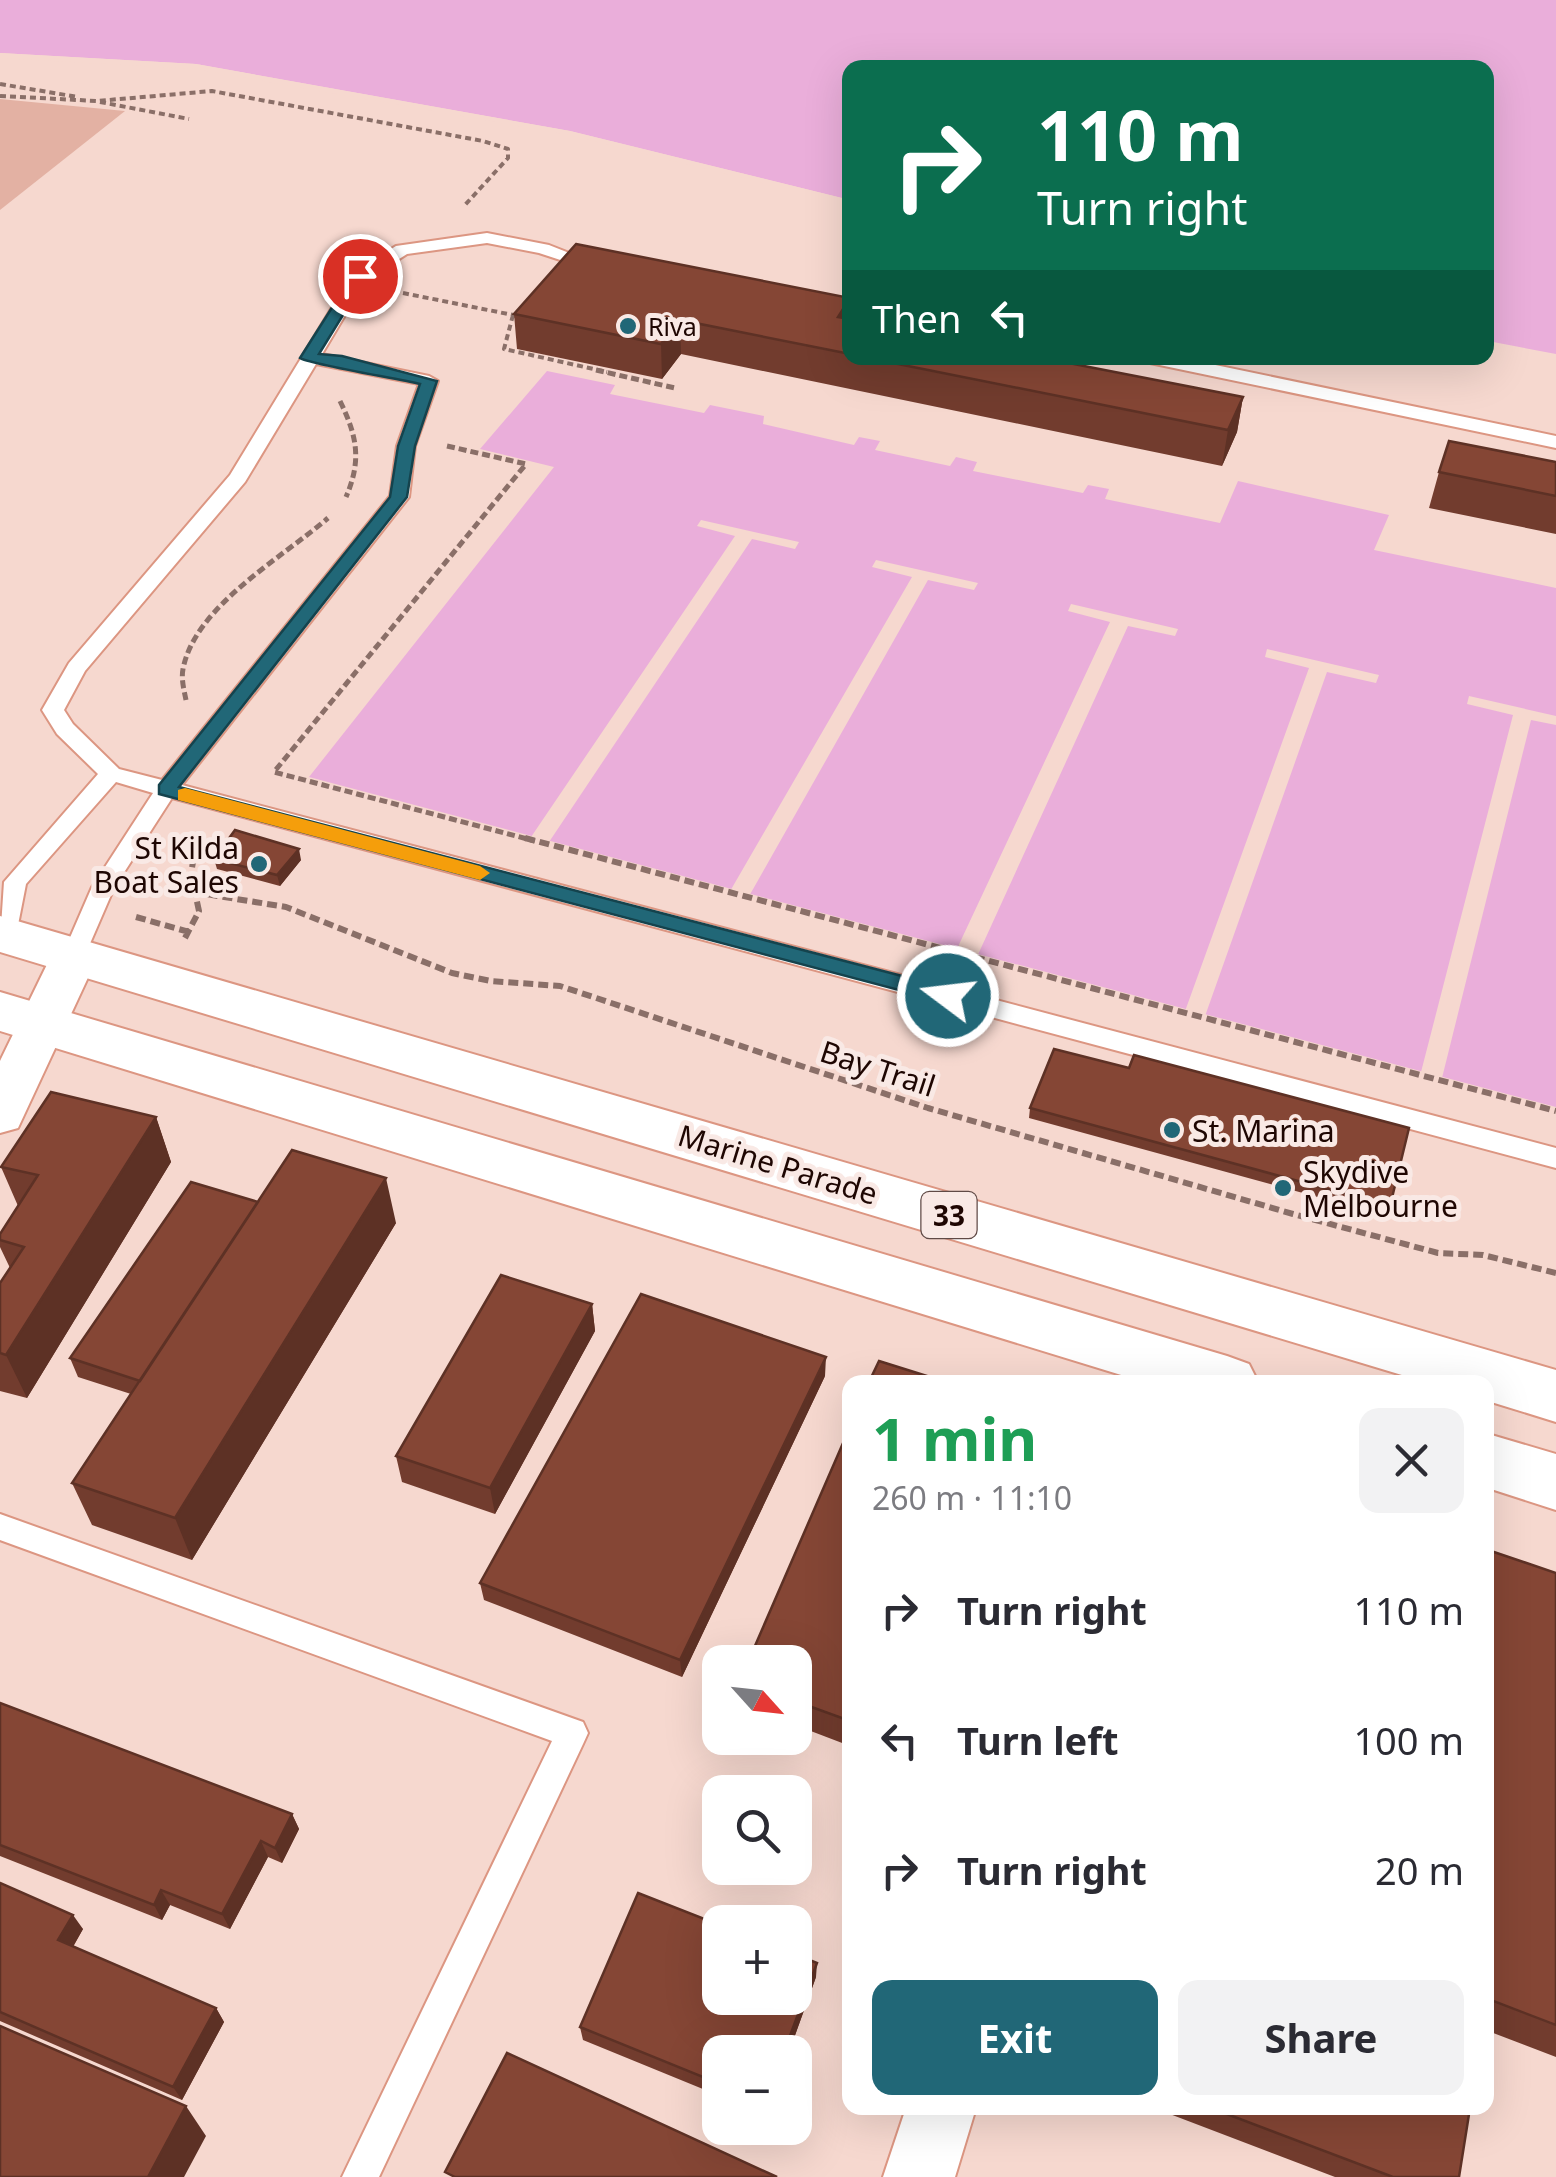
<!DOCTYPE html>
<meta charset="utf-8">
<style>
body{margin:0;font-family:"Noto Sans",sans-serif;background:#f2f2f3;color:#2b2b33;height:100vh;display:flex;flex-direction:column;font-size:38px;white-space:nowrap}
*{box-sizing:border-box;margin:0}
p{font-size:32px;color:#7c7c81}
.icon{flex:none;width:55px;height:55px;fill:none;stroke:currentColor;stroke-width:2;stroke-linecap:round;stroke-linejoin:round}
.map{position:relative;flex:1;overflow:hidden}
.sheet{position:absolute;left:842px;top:1375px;width:652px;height:740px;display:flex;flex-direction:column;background:#fff;border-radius:20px;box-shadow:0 10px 40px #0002}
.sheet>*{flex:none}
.hud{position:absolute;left:842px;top:60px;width:652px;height:305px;border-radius:20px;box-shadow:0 10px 40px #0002;background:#0b6e4f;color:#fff;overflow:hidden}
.needle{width:65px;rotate:117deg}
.fabs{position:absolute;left:702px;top:1645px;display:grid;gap:20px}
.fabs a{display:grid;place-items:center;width:110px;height:110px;border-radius:20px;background:#fff;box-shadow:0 10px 40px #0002;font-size:50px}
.pin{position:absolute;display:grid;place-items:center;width:85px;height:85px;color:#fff;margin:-42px;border:5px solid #fff;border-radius:50%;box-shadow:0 2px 10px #0007}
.me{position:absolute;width:110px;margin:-55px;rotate:285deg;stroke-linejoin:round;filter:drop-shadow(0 0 8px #0008)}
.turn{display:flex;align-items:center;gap:35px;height:210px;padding:0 30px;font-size:45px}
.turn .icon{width:130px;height:130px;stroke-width:2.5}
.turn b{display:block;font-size:70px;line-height:85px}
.then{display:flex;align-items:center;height:95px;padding:0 30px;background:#0003;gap:20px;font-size:38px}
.round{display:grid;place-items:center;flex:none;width:105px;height:105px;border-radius:20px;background:#f2f2f3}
.headline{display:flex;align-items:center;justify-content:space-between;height:170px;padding:0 30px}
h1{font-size:60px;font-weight:700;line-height:75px;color:#1e9e55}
.action{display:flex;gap:20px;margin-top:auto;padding:20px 30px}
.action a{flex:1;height:115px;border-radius:20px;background:#216777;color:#fff;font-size:40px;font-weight:700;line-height:115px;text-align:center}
.action a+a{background:#f2f2f3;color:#2b2b33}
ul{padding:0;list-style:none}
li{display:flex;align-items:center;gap:30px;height:130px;padding:0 30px}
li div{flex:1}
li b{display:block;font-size:38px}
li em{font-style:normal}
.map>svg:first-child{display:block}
.green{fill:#e3b1a3}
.water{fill:#eaaeda}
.pier{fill:#f6d8cf}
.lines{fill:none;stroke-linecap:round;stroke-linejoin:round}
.lane-casing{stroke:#dc9682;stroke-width:4}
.street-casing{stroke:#dc9682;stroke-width:4}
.primary-casing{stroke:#dc9682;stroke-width:4}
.path-far2{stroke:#8a6f68;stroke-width:4;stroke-dasharray:6 4;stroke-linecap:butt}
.path-far1{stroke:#8a6f68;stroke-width:5;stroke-dasharray:8 4;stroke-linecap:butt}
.path{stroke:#8a6f68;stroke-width:6;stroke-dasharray:10 5;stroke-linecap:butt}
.lane{fill:#fff;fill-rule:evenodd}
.street{fill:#fff;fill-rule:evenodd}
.primary{fill:#fff;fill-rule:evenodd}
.wall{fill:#723c2e}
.shaded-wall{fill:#5d3125}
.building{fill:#854635;stroke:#5d3125;stroke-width:2.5}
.route{fill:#216777;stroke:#15434d;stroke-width:2.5}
.slow{fill:#f59e0b}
.poi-dot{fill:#216777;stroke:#f9e9e5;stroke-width:4}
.labels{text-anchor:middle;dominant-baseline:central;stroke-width:10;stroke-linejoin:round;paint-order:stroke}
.far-poi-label{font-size:25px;fill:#1e0602;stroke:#f9e9e5;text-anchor:start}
.shield{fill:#f9e9e5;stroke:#604a46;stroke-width:2.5}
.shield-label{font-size:28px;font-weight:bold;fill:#1e0602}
.poi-label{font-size:30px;fill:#1e0602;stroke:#f9e9e5;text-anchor:start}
.street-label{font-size:30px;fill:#1e0602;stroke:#f9e9e5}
</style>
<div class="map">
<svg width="1556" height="2177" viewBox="0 0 1556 2177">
<rect width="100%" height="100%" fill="#f6d8cf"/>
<path class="green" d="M 0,99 L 125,111 L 0,210 Z"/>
<path class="water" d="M 0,0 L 1556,0 L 1556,354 L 1488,341 L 1488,68 L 850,68 L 850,200 L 570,131 L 196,64 L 0,53 Z
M 547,371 L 615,385 L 610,394 L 704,413 L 710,405 L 764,416 L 763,424 L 854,445 L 859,437 L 880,441 L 875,450 L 950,466 L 956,457 L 977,462 L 973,471 L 1083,493 L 1088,485 L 1109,489 L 1105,499 L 1220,523 L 1238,481 L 1389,515 L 1374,550 L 1556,588 L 1556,1107 L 309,777 L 554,467 L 480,449 Z"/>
<path class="pier" d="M 0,53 L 196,64 L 570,131 L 850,200 L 850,205 L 569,135 L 195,69 L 0,58 Z
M 701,520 L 799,542 L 795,549 L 752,539 L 547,845 L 529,840 L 735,536 L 697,526 Z
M 876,560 L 978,583 L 974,590 L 928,580 L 748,898 L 729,893 L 912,577 L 872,567 Z
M 1071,604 L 1178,629 L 1175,636 L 1128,626 L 976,959 L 955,953 L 1110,622 L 1068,611 Z
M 1267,649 L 1379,675 L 1376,683 L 1327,672 L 1204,1019 L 1184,1014 L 1309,668 L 1265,657 Z
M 1469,696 L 1556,716 L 1556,725 L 1531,720 L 1441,1082 L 1420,1076 L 1513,715 L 1467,704 Z"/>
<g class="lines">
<g class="lane-casing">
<path id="lane" d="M 487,233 L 549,245 L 602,266 L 594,271 L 539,253 L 487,243 L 407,254 L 366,280 L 322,354 L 429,376 L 438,381 L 415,446 L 409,497 L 182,785 L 1556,1148 L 1556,1168 L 172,798 L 114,888 L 82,962 L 74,964 L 62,956 L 92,887 L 153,793 L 116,782 L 26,884 L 16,935 L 12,941 L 0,942 L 4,882 L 98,774 L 57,734 L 42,710 L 69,663 L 230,475 L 353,273 L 396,246 ZM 316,364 L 419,384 L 397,446 L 390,496 L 162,780 L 119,769 L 73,724 L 64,710 L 85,671 L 245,482 Z
M 1141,358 L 1201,362 L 1556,436 L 1556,448 L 1150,363 Z
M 0,1514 L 583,1722 L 588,1733 L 583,1744 L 379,2177 L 342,2177 L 552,1741 L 0,1540 Z"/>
</g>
<g class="street-casing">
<path id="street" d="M 74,939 L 91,944 L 98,956 L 18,1128 L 0,1133 L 0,1061 L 57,944 Z
M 906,2108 L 976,2108 L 955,2177 L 883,2177 Z"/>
</g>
<g class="primary-casing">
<path id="primary" d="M 0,916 L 1556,1370 L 1556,1422 L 1488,1401 L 1488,1382 L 1425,1382 L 0,952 Z
M 0,992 L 1227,1356 L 1249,1364 L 1258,1382 L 1144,1382 L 0,1031 Z
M 1488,1434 L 1556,1454 L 1556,1510 L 1488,1488 Z"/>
</g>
<path class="path-far2" d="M 0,84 L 78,97
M 0,96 L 97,101 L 212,91 L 483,141 L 508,149 L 508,158 L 465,205
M 100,102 L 189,119
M 403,293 L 518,316
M 513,315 L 504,349 L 607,372"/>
<path class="path-far1" d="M 596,370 L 675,388
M 340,401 C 357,436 362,460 346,497
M 447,446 L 526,464 L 274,772 L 535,841
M 186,700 C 184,690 181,679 183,669 C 195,606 282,558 328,518
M 197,841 L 198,837"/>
<path class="path" d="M 525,838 L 1556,1111
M 193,892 L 286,907 L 452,973 L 491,981 L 560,986 L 928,1108 L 1293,1214 L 1438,1253 L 1483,1255 L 1556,1273
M 136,917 L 189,932
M 185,938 L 199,911 L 191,874 L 197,838"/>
<use href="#lane" class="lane"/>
<use href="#street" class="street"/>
<use href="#primary" class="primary"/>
</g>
<path class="wall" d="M 850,298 L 850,358 L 1043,358 L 1243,397 L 1237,432 L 1222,466 L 681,354 L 662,379 L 517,349 L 514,314 Z
M 1556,462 L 1556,534 L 1429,508 L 1439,472 Z
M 214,859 L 301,860 L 280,886 L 217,869 Z
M 1030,1108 L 1390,1206 L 1387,1216 L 1029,1118 Z
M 156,1117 L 171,1162 L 27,1398 L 0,1391 L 0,1283 L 10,1268 L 0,1247 L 0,1234 L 18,1206 L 1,1167 Z
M 258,1202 L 396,1223 L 192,1560 L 92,1525 L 72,1483 L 131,1394 L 78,1377 L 70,1358 Z
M 592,1304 L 595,1331 L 495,1514 L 402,1482 L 396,1456 Z
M 825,1376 L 682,1677 L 484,1600 L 480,1583 Z
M 850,1427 L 850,1746 L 795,1725 L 795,1662 Z
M 1488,1550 L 1556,1573 L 1556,2057 L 1488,2031 Z
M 0,1703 L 292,1814 L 299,1829 L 282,1863 L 268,1857 L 230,1929 L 170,1905 L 162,1920 L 0,1856 Z
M 0,1883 L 83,1929 L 73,1947 L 216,2008 L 224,2022 L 182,2100 L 0,2021 Z
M 816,1977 L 789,2052 L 720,2052 L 720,2096 L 583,2040 L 580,2027 Z
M 1154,2108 L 1470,2108 L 1459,2177 L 1335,2177 Z"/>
<path class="shaded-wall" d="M 850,299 L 850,333 L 838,317 Z
M 680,320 L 681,354 L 662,379 L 661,344 Z
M 1243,397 L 1237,432 L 1222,466 L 1228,430 Z
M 299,849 L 301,860 L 280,886 L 277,875 Z
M 156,1117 L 171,1162 L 27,1398 L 6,1355 Z
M 386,1178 L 396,1223 L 192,1560 L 175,1518 Z
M 592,1304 L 595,1331 L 495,1514 L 490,1488 Z
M 826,1357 L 825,1376 L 682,1677 L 680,1660 Z
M 292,1814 L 299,1829 L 282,1863 L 275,1848 Z
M 261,1841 L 268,1857 L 230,1929 L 222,1914 Z
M 161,1890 L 170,1905 L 162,1920 L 154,1905 Z
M 73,1915 L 83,1929 L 68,1955 L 58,1940 Z
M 817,1963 L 816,1977 L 789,2052 L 784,2052 Z
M 216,2008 L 224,2022 L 182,2100 L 173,2087 Z
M 186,2106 L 206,2136 L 184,2177 L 148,2177 Z"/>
<path class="building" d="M 576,244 L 850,298 L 838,317 L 850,319 L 850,354 L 680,320 L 661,344 L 514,314 Z
M 868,358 L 1043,358 L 1243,397 L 1228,430 Z
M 1449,441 L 1556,462 L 1556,496 L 1439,472 Z
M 235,830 L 299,849 L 277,875 L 214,859 Z
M 1054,1049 L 1129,1068 L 1134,1055 L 1409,1128 L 1390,1206 L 1030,1108 Z
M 51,1092 L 156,1117 L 6,1355 L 0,1353 L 0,1283 L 24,1247 L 0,1240 L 0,1234 L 38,1175 L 1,1167 Z
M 292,1150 L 386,1178 L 175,1518 L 72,1483 Z
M 191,1182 L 258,1202 L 140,1381 L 70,1358 Z
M 501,1275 L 592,1304 L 490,1488 L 396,1456 Z
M 641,1294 L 826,1357 L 680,1660 L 480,1583 Z
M 879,1361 L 946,1382 L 869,1382 Z
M 850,1427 L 850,1721 L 795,1701 L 795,1662 L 748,1662 Z
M 1488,1550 L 1556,1573 L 1556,2025 L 1488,1999 Z
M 0,1703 L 292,1814 L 275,1848 L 261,1841 L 222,1914 L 161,1890 L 154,1905 L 0,1845 Z
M 0,1883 L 73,1915 L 58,1940 L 216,2008 L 173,2087 L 0,2012 Z
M 638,1893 L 720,1925 L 720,1998 L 795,1998 L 795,1954 L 817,1963 L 784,2052 L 720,2052 L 720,2084 L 580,2027 Z
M 0,2026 L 186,2106 L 148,2177 L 0,2177 Z
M 507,2053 L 777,2177 L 455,2177 L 445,2172 Z
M 1211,2108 L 1470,2108 L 1459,2177 L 1393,2177 Z"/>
<path class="route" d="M 360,272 L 367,276 L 319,354 L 342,356 L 437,381 L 415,446 L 407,497 L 179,787 L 948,988 L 955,990 L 958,996 L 955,1001 L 948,1003 L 159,794 L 159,785 L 390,497 L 398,446 L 420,384 C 400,379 308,364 300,358 L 352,276 Z"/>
<path class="slow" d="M 185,788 L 480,866 L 490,873 L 480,880 L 178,800 L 178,790 Z"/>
<g class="poi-dot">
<circle cx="628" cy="326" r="10"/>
<circle cx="259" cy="864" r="10"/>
<circle cx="1172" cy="1130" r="10"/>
<circle cx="1283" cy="1188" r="10"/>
</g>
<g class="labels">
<g class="far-poi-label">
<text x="648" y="326">Riva</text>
</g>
<rect class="shield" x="921.5" y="1192" width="55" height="46" rx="8"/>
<g class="shield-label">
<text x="949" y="1215">33</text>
</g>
<g class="poi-label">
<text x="239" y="847" text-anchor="end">St Kilda<tspan x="239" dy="34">Boat Sales</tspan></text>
<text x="1192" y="1130">St. Marina</text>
<text x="1303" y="1171">Skydive<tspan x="1303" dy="34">Melbourne</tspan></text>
</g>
<g class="street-label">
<text transform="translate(878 1068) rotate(18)">Bay Trail</text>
<text transform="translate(778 1164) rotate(17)">Marine Parade</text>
</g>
</g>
</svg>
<div class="fabs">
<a><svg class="needle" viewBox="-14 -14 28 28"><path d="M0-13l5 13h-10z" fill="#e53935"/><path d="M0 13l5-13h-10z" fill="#7c7c81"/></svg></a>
<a><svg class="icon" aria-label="search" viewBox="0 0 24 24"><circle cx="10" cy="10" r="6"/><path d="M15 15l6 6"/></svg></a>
<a>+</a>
<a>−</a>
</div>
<div class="pin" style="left:360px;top:276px;background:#d93025"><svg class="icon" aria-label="arrive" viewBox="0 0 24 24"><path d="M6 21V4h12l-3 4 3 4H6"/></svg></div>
<svg class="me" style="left:948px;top:996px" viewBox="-20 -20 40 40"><circle r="17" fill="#216777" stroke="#fff" stroke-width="3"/><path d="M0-11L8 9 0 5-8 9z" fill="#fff"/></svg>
<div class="hud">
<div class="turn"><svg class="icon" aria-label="right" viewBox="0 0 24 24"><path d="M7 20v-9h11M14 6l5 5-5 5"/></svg><div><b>110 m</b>Turn right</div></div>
<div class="then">Then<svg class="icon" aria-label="left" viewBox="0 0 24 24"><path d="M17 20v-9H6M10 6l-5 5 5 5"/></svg></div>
</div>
<section class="sheet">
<div class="headline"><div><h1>1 min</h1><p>260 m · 11:10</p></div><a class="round"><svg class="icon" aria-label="close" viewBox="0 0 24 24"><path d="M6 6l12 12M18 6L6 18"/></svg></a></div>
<ul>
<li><svg class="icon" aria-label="right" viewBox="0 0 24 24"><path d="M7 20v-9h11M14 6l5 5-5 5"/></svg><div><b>Turn right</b></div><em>110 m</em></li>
<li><svg class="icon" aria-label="left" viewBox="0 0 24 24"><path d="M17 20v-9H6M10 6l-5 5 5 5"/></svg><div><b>Turn left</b></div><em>100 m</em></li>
<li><svg class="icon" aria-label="right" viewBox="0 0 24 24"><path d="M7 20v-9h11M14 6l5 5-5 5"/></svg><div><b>Turn right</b></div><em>20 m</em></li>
</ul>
<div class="action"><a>Exit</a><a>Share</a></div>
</section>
</div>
